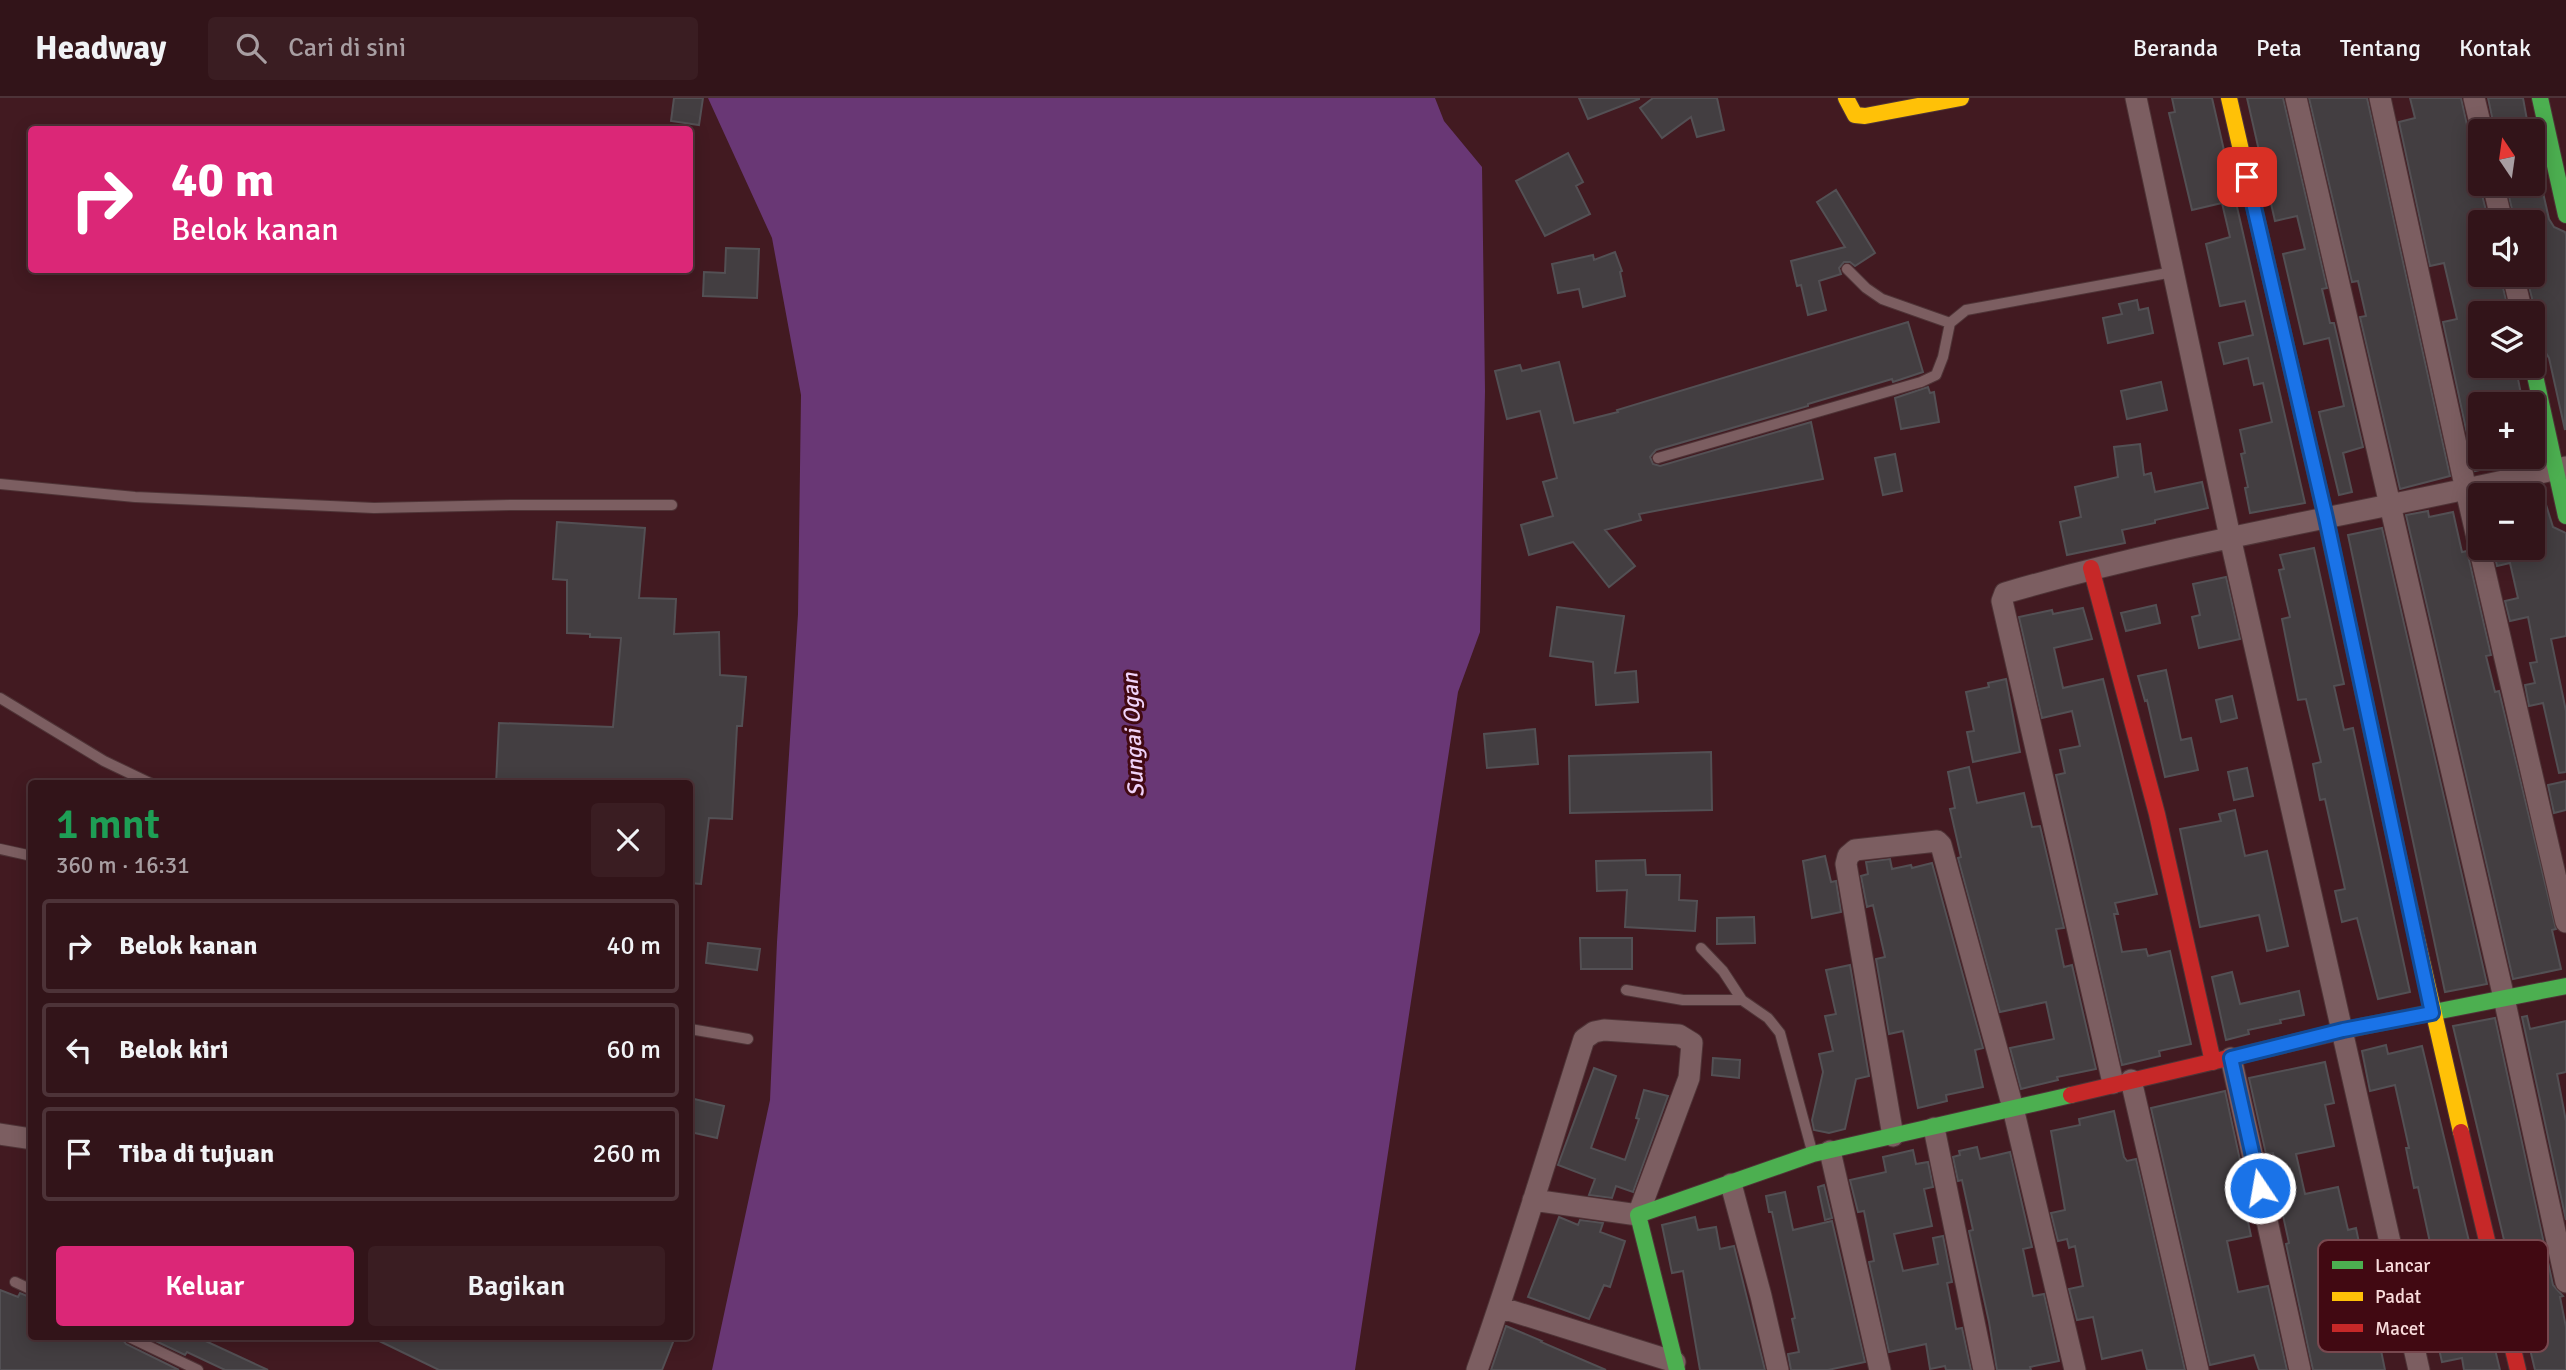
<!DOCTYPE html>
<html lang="id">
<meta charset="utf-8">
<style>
body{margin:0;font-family:Signika,sans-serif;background:#3a1d22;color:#f1f3f6;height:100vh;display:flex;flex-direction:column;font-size:26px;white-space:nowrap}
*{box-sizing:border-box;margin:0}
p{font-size:23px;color:#a89ea2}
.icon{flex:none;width:38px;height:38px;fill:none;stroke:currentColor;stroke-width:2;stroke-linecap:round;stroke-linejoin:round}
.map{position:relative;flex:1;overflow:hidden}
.drawer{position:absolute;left:28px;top:682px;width:665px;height:560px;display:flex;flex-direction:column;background:#321419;border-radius:7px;box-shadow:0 4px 18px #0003,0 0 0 2px #4d3338}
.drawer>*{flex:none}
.top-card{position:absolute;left:28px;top:28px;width:665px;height:147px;border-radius:7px;box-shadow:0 4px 18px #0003,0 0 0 2px #4d3338;background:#db2777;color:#fff;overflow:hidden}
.needle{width:46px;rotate:347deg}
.controls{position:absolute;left:2468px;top:21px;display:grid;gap:14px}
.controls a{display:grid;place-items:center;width:77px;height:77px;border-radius:7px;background:#321419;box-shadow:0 4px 18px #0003,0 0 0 2px #4d3338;font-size:35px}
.pin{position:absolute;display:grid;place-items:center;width:60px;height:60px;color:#fff;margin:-30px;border-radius:14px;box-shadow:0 4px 10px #0006}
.me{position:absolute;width:77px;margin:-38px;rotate:348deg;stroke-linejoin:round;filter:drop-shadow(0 0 5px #0008)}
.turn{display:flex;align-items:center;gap:24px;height:147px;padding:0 28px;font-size:32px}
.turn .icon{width:91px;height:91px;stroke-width:2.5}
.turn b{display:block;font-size:49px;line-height:60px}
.round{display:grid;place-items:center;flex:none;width:74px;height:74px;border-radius:7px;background:#3a1d22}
.head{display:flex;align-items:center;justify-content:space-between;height:119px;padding:0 28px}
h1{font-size:42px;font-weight:600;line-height:52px;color:#1e9e55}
.button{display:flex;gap:14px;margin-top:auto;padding:14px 28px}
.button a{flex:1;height:80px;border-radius:7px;background:#db2777;color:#fff;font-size:28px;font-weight:600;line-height:80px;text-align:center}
.button a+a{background:#3a1d22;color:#f1f3f6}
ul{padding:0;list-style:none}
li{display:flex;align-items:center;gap:21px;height:94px;margin:0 14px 10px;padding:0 14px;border:4px solid #4d3338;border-radius:7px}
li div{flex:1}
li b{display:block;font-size:26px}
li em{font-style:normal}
header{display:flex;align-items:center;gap:42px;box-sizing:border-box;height:98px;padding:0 35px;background:#321419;border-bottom:2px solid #4d3338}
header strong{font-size:33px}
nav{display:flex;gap:38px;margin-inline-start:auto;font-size:24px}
.search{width:490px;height:63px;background:#3a1d22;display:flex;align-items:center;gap:18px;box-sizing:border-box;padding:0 24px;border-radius:7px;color:#a89ea2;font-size:26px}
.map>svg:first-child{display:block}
.water{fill:#693775}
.building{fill:#433e41;stroke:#535054;stroke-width:2}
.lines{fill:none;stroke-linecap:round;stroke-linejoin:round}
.lane-casing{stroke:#4f3437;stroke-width:12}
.street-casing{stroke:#4f3437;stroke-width:23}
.fast-casing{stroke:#4f3437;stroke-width:18}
.slow-casing{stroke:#4f3437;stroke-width:18}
.jam-casing{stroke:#4f3437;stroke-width:18}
.lane{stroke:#7c5e61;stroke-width:10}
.street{stroke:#7c5e61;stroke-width:21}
.fast{stroke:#4caf50;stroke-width:16}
.slow{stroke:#ffc107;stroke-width:16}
.jam{stroke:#c62828;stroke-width:16}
.route-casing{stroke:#114b97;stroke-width:18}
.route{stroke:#1a73e8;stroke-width:12}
.labels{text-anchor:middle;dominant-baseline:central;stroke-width:6;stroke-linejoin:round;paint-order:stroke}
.water-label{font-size:23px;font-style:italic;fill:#f0d3f9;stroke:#410912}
.key{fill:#410912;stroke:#78484f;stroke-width:2}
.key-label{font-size:19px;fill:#f9dcdc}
</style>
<header>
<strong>Headway</strong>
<div class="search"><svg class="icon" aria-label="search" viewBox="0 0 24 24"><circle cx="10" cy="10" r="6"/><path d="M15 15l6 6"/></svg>Cari di sini</div>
<nav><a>Beranda</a><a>Peta</a><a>Tentang</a><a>Kontak</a></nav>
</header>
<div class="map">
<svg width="2566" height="1272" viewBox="0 0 2566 1272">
<rect width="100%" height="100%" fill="#421a21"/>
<path class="water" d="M 708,0 L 1435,0 L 1444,23 L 1482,69 L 1485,293 L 1480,534 L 1458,594 L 1355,1272 L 712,1272 L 770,1002 L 777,844 L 798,516 L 801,297 L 772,140 Z"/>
<path class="building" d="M 674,0 L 703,0 L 699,27 L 671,23 Z
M 1579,0 L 1639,0 L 1639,1 L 1588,21 Z
M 1653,0 L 1717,0 L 1724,32 L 1697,39 L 1691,19 L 1662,40 L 1640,10 Z
M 2172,0 L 2212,0 L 2305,405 L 2250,415 L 2245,390 L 2248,389 L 2241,356 L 2245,355 L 2240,332 L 2272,324 L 2263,285 L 2254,287 L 2248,260 L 2224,266 L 2219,245 L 2253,237 L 2245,203 L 2220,208 L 2206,146 L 2230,139 L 2222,105 L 2192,112 L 2169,15 L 2175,14 Z
M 2247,0 L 2283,0 L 2327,190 L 2322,191 L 2330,225 L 2334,225 L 2363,349 L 2343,355 L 2352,394 L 2339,397 L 2319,314 L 2344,308 L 2329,240 L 2304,246 L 2283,156 L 2305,151 L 2297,118 L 2275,123 Z
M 2309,0 L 2367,0 L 2450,378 L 2400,391 L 2360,219 L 2366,218 L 2358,183 L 2352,184 Z
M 2410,0 L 2461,0 L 2469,36 L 2476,44 L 2480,66 L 2480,89 L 2489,124 L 2480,124 L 2480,177 L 2500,177 L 2509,215 L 2480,215 L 2480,268 L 2489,268 L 2490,277 L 2516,271 L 2523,306 L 2480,306 L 2480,372 L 2475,373 L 2443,224 L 2457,221 L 2444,165 L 2430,168 L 2399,24 L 2415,20 Z
M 2488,0 L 2523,0 L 2529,33 L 2495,33 Z
M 2532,46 L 2549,121 L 2554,129 L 2565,134 L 2566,137 L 2565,332 L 2549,260 L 2544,252 L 2536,247 L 2532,231 L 2535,212 L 2526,177 L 2532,177 L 2532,124 L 2515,124 L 2506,86 L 2532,86 Z
M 1568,55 L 1583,84 L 1576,88 L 1590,116 L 1545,138 L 1516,83 Z
M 1836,92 L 1875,155 L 1855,168 L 1850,164 L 1844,164 L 1839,170 L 1841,176 L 1819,183 L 1826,212 L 1808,217 L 1801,187 L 1797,188 L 1791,163 L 1845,149 L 1817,104 Z
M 726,150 L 759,151 L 757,200 L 703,198 L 704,174 L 725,175 Z
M 1615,154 L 1622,173 L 1620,174 L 1625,198 L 1583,209 L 1579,191 L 1558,195 L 1552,166 L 1593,157 L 1594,162 Z
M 2137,202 L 2139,212 L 2148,210 L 2153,235 L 2108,245 L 2103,220 L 2122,216 L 2119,206 Z
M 1908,224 L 1923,274 L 1893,284 L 1892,281 L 1808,306 L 1808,308 L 1656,352 L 1650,359 L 1653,366 L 1660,368 L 1811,324 L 1823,381 L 1639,416 L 1641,422 L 1605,432 L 1635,468 L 1609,489 L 1573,444 L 1529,457 L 1521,427 L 1553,418 L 1543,384 L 1557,380 L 1540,313 L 1507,321 L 1495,273 L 1520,267 L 1522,273 L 1559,264 L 1574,325 L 1618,314 L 1617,312 Z
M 2161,284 L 2167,312 L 2127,321 L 2121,293 Z
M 1928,289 L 1930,295 L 1934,294 L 1939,324 L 1901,331 L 1895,300 Z
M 2140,346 L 2144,377 L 2151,375 L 2155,394 L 2202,384 L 2208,410 L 2155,422 L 2155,425 L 2122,432 L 2125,445 L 2067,457 L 2060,424 L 2081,419 L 2075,389 L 2118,379 L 2114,349 Z
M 1895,356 L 1902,393 L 1883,397 L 1875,360 Z
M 2543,397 L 2553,429 L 2566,435 L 2566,538 L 2551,541 L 2566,613 L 2566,674 L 2559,675 L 2543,605 L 2529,608 L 2525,587 L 2535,585 L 2530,565 L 2537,564 L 2528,519 L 2510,523 L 2505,503 L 2518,500 L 2510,465 L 2497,468 L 2493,450 L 2532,450 L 2532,399 Z
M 2428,413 L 2429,419 L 2453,414 L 2462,454 L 2467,453 L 2491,557 L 2486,558 L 2495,594 L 2499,593 L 2556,831 L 2552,832 L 2561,871 L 2513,881 L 2406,417 Z
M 557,424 L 645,430 L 639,500 L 676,501 L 674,536 L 719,534 L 720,577 L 746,579 L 742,628 L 737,628 L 732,721 L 709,720 L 701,786 L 690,785 L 690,686 L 496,686 L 499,625 L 613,629 L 621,540 L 590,539 L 590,536 L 567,535 L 567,482 L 553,481 Z
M 2382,430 L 2487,886 L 2445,894 L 2348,437 Z
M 2314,450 L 2344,586 L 2334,588 L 2344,632 L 2353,630 L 2410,894 L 2378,901 L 2357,820 L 2342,824 L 2335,793 L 2345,791 L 2325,701 L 2320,702 L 2313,666 L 2321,664 L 2306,601 L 2298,602 L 2282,521 L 2290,519 L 2279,472 L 2284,471 L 2280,457 Z
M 2226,479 L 2240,541 L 2199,550 L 2192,519 L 2200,517 L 2193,486 Z
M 2156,507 L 2160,525 L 2126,533 L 2121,515 Z
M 1557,509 L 1624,518 L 1615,575 L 1636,573 L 1638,604 L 1596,607 L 1593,564 L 1550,558 Z
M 2083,510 L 2092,541 L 2054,550 L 2063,590 L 2103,581 L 2157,796 L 2115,805 L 2118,816 L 2114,816 L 2122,854 L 2146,851 L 2148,858 L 2170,853 L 2191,946 L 2159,953 L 2160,958 L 2122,967 L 2056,677 L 2065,675 L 2060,652 L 2080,648 L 2072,613 L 2042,620 L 2019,519 L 2052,512 L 2053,516 Z
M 2166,572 L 2181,642 L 2191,640 L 2198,672 L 2165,679 L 2147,602 L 2145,603 L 2138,578 Z
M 2006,581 L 2020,654 L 1973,664 L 1967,634 L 1974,633 L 1966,594 L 1989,589 L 1988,585 Z
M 2232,598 L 2237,620 L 2221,624 L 2216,602 Z
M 1535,631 L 1538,666 L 1487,670 L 1484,636 Z
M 1711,654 L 1712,712 L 1570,715 L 1569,658 Z
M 1969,669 L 1977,705 L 2024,695 L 2032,729 L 2040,728 L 2064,830 L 2056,831 L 2064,869 L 2072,867 L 2096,971 L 2057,979 L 2058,982 L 2021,991 L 2010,950 L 2054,941 L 2046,904 L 2000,914 L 1958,760 L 1961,759 L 1950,711 L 1955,710 L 1948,674 Z
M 2247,670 L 2253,698 L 2234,702 L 2228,674 Z
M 2566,683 L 2566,712 L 2554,715 L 2548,687 Z
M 2235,712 L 2245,758 L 2267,753 L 2288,848 L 2267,853 L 2259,817 L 2200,829 L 2180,731 L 2221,723 L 2219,716 Z
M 1825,758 L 1831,784 L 1836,783 L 1841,814 L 1812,820 L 1803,763 Z
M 1890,761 L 1892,771 L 1911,767 L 1912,770 L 1932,765 L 1983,950 L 1975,952 L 1983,989 L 1946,997 L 1947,1003 L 1918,1010 L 1903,933 L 1889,936 L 1876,861 L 1885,859 L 1873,807 L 1867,809 L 1861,778 L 1868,776 L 1866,764 Z
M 1645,762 L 1646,777 L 1680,777 L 1679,802 L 1697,803 L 1695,833 L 1625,829 L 1627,792 L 1597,793 L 1596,763 Z
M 1754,819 L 1755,845 L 1717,846 L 1717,820 Z
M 1580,840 L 1632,840 L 1632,871 L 1581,871 Z
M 708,845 L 760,851 L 757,872 L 706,865 Z
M 1850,867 L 1869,978 L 1856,981 L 1845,1031 L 1829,1035 L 1814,1032 L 1812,1022 L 1823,974 L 1819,956 L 1833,953 L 1825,918 L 1836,916 L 1826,872 Z
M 2232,874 L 2240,906 L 2299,893 L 2304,917 L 2280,922 L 2281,925 L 2248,932 L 2249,936 L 2226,942 L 2212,879 Z
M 2527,918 L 2530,931 L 2566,923 L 2566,974 L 2557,976 L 2566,1023 L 2566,1122 L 2522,919 Z
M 2495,920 L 2553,1187 L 2563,1198 L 2560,1199 L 2566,1229 L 2566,1272 L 2535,1272 L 2453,928 Z
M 2386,947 L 2388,956 L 2422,948 L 2500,1272 L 2464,1272 L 2462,1260 L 2442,1264 L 2423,1180 L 2437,1177 L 2418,1089 L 2414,1090 L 2406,1050 L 2409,1050 L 2395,987 L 2370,993 L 2362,953 Z
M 1713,960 L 1740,962 L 1739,980 L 1712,977 Z
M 2325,964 L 2334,1005 L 2325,1007 L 2334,1048 L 2296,1056 L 2305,1096 L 2338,1089 L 2348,1132 L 2356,1130 L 2385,1272 L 2313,1272 L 2286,1146 L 2289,1145 L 2280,1104 L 2284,1103 L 2273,1055 L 2266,1056 L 2249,980 Z
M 1594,970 L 1616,978 L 1591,1050 L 1625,1062 L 1639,1021 L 1636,1020 L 1644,992 L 1668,998 L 1633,1094 L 1616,1088 L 1612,1100 L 1589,1097 L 1595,1081 L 1558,1067 Z
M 2225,993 L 2248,1099 L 2243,1100 L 2251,1138 L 2227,1143 L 2238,1194 L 2268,1188 L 2287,1272 L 2259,1272 L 2254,1257 L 2210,1267 L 2151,1010 Z
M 690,1000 L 724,1008 L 717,1040 L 690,1034 Z
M 2114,1013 L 2124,1059 L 2127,1063 L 2136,1061 L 2185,1272 L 2147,1272 L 2142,1252 L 2102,1261 L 2093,1219 L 2077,1222 L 2069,1191 L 2083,1188 L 2075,1148 L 2069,1150 L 2067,1141 L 2058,1143 L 2051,1115 L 2065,1112 L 2051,1033 L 2080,1027 L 2079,1021 Z
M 1977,1049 L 1980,1061 L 2010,1054 L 2032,1149 L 2023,1151 L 2033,1198 L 2044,1196 L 2059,1263 L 2030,1269 L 2031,1272 L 1997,1272 L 1989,1224 L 1969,1133 L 1973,1132 L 1962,1082 L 1958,1083 L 1953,1059 L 1960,1057 L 1959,1053 Z
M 1913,1052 L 1916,1066 L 1928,1064 L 1933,1089 L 1924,1091 L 1932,1128 L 1894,1136 L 1903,1173 L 1938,1166 L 1933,1140 L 1943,1138 L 1952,1184 L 1947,1185 L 1956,1231 L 1962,1230 L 1971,1272 L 1946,1272 L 1945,1268 L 1930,1271 L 1926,1246 L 1889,1254 L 1869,1164 L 1874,1163 L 1864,1113 L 1858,1114 L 1850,1082 L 1886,1074 L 1883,1059 Z
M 1824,1087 L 1832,1120 L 1825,1122 L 1818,1089 Z
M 1785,1094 L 1793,1132 L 1832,1123 L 1865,1264 L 1828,1272 L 1791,1272 L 1788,1256 L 1799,1254 L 1792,1221 L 1795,1220 L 1772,1114 L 1769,1114 L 1766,1098 Z
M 1559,1119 L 1578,1127 L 1580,1122 L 1603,1125 L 1600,1134 L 1625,1143 L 1610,1189 L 1604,1187 L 1589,1221 L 1528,1199 Z
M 1695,1119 L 1698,1132 L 1716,1129 L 1720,1151 L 1734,1148 L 1765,1272 L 1700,1272 L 1683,1173 L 1672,1175 L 1662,1127 Z
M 0,1192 L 18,1199 L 20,1195 L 32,1200 L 32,1239 L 121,1239 L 126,1246 L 179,1272 L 0,1272 Z
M 1506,1228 L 1542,1243 L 1541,1244 L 1606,1272 L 1491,1272 Z
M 147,1239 L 197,1239 L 268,1272 L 225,1272 L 187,1254 L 185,1257 Z
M 371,1239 L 675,1239 L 662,1272 L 439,1272 Z"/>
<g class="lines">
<g class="lane-casing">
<path id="lane" d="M 1847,171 L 1866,190 L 1882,201 L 1950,225
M 1658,360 L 1921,284 L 1936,277 L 1943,259 L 1950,225 L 1966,212 L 2173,174
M 0,386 L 135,399 L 374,410 L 510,407 L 672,407
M 0,600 L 104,663 L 152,686
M 0,751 L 32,758
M 1701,850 L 1723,873 L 1742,902
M 1626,892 L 1683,902 L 1742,902 L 1768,920 L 1780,935 L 1812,1053
M 690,931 L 748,941
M 15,1184 L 32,1192
M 129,1239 L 198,1272"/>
</g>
<g class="street-casing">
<path id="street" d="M 2136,0 L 2230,439 L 2419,1272
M 2296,0 L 2504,900 L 2566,1184
M 2380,0 L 2466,392 L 2566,824
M 2474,0 L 2482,33
M 2493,86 L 2502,124
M 2513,177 L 2522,215
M 2231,960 L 2300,1272
M 2131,982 L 2198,1272
M 2113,985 L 2002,503 L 2005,495 C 2190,441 2379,413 2566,369
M 1934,1030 L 1984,1272
M 0,1036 L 32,1041
M 1893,1038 L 1846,766 L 1848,758 L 1855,752 L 1937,743 L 1941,747 L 2013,1010 L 2075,1272
M 1830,1053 L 1880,1272
M 1731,1086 L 1761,1198 L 1778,1272
M 1499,1209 L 1675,1264
M 1477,1272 C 1516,1163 1549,1051 1584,941 L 1594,934 L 1604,932 L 1679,937 L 1692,945 L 1689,980 L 1638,1117 L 1533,1102"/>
</g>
<g class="fast-casing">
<path id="fast" d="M 2540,0 L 2566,117
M 2532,264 L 2566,418
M 2325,417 L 2401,771
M 2364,928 L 2566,888
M 1677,1272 L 1638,1117 L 1813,1056 L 2071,997"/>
</g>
<g class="slow-casing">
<path id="slow" d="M 1846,0 L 1855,17 L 1865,18 L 1961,0
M 2229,0 L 2325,417
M 2401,771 L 2461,1034"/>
</g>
<g class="jam-casing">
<path id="jam" d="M 2091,470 L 2157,716 L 2213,964
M 2071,997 L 2364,928
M 2461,1034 L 2518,1272"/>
</g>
<use href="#lane" class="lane"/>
<use href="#street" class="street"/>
<use href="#fast" class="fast"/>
<use href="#slow" class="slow"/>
<use href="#jam" class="jam"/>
</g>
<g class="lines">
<g class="route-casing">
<path id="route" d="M 2247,79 L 2326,420 L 2432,915 L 2343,932 L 2231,960 L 2260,1090"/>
</g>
<use href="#route" class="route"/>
</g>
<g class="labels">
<g class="water-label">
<text transform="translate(1133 637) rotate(-93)">Sungai Ogan</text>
</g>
</g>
<rect x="2318" y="1142" width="230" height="112" rx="10" class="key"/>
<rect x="2332" y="1163" width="31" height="8" fill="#4caf50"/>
<rect x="2332" y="1194" width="31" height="9" fill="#ffc107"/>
<rect x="2332" y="1226" width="31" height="8" fill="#c62828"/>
<g class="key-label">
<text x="2375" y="1174">Lancar</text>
<text x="2375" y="1205">Padat</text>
<text x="2375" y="1237">Macet</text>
</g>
</svg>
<div class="controls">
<a><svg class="needle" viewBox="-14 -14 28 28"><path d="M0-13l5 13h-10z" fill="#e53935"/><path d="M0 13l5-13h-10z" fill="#a89ea2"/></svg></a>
<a><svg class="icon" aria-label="sound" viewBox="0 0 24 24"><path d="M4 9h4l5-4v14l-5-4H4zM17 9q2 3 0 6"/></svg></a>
<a><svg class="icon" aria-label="layers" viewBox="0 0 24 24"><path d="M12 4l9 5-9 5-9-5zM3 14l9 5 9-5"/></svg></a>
<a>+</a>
<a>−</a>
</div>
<div class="pin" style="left:2247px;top:79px;background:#d93025"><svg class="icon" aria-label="arrive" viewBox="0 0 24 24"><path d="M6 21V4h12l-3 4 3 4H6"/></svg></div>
<svg class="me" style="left:2260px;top:1090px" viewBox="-20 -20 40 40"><circle r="17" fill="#1a73e8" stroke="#fff" stroke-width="3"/><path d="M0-11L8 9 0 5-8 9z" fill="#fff"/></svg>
<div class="top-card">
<div class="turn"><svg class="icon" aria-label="right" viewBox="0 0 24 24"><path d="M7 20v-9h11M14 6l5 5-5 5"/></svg><div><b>40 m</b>Belok kanan</div></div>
</div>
<section class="drawer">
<div class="head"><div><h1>1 mnt</h1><p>360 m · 16:31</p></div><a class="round"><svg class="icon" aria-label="close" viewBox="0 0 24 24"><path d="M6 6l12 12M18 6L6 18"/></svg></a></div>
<ul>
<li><svg class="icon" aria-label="right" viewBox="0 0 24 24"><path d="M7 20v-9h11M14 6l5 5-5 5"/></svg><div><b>Belok kanan</b></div><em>40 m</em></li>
<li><svg class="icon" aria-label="left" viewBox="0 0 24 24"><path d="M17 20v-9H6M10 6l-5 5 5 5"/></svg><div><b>Belok kiri</b></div><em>60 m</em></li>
<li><svg class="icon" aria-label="arrive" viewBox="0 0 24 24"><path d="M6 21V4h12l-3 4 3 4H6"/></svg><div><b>Tiba di tujuan</b></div><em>260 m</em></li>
</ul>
<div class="button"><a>Keluar</a><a>Bagikan</a></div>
</section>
</div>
